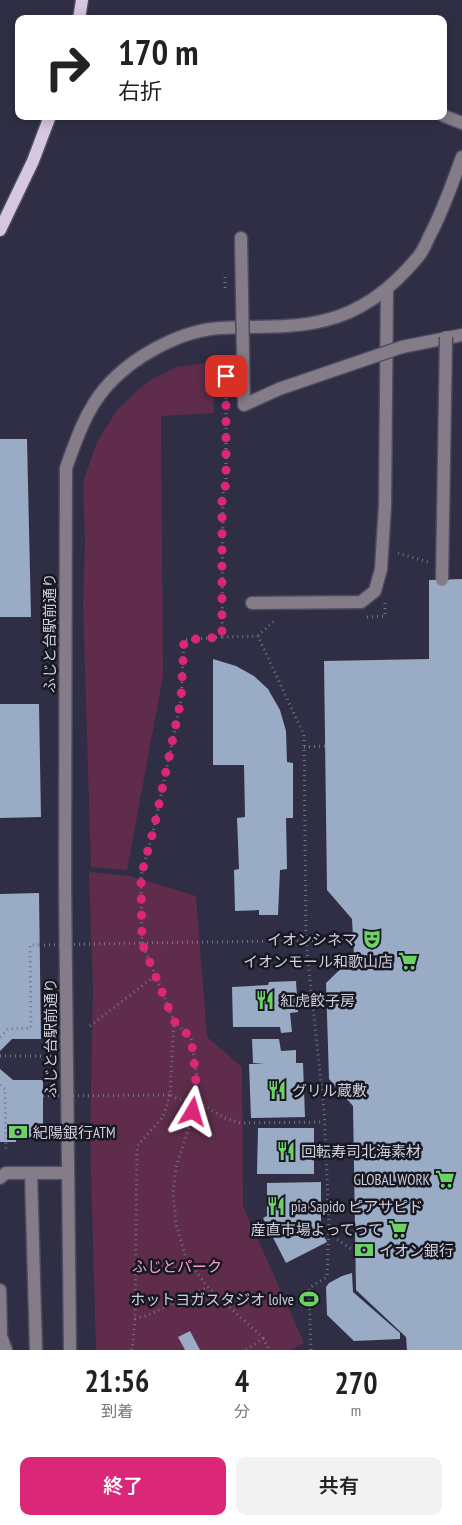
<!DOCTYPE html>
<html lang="ja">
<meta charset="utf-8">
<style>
body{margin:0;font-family:"PT Sans Narrow","Noto Sans JP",sans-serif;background:#f2f2f2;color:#222;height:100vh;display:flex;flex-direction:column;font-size:19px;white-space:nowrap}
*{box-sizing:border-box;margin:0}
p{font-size:16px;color:#767676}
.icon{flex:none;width:28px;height:28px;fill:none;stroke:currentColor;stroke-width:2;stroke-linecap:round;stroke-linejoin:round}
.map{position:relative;height:1350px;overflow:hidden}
.panel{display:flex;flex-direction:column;background:#fff;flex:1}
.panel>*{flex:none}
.banner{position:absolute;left:15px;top:15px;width:432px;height:105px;border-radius:10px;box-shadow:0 2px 12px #0003;background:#fff;color:#222;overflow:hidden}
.pin{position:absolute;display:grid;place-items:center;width:42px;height:42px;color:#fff;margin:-21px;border-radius:10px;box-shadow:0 2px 8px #0006}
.me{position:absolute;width:55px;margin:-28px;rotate:7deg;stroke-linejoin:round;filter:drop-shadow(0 0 4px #0008)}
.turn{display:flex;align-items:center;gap:18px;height:105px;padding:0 20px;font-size:22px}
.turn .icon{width:65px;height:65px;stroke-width:2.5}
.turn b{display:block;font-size:35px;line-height:42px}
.eta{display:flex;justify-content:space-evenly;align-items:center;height:85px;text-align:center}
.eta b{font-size:30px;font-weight:600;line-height:35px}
.button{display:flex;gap:10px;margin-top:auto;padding:10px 20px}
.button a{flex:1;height:58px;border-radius:10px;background:#db2777;color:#fff;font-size:20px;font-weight:600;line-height:58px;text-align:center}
.button a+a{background:#f2f2f2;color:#222}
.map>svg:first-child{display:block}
.green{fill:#5f2d4b}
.building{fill:#9aabc5}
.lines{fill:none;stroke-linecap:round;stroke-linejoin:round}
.minor-casing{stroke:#4c4b61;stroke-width:15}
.major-casing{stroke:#4c4b61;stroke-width:15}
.path{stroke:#737286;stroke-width:3;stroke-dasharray:1 4;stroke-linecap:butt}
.minor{stroke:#847c87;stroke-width:12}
.major{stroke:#d7c7de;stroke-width:12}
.minor-bridge-casing{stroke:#4c4b61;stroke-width:15;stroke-linecap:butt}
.path-bridge{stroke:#737286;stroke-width:3;stroke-dasharray:1 4;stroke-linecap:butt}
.minor-bridge{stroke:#847c87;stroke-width:12}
.route{stroke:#db2777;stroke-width:9;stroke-dasharray:0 16.2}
.labels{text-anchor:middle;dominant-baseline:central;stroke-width:5;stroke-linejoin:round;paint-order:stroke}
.street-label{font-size:15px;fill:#d0cfde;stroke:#181822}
.poi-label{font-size:15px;fill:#d0cfde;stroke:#181822;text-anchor:start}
.park-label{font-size:15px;fill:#f49fd0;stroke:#181822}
</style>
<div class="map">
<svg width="462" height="1350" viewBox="0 0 462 1350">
<rect width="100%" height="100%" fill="#2f2e45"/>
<path class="green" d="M 212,362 L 214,413 L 161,416 L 163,676 L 127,870 L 91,867 L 83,603 L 85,541 L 83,482 L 97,442 L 117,410 L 140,388 L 154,378 L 177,367 Z
M 89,872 L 130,876 L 196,896 L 207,1037 L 242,1067 L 243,1206 L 304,1343 L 291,1350 L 96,1350 L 90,1138 L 93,991 Z"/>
<path class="building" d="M 0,439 L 27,439 L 31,617 L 0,617 Z
M 462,579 L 462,1350 L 407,1350 L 406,1337 L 356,1290 L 353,1106 L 329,1079 L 326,983 L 354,956 L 352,919 L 327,890 L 324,661 L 429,659 L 429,580 Z
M 213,659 L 236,666 L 254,676 L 268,689 L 280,710 L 286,731 L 287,762 L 293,763 L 293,818 L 286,818 L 287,869 L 280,870 L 278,915 L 259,915 L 259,910 L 235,911 L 234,870 L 239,869 L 237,818 L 245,817 L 244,765 L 213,765 Z
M 0,704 L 39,704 L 41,817 L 0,818 Z
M 39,893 L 41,1039 L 12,1039 L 0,1051 L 0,894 Z
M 296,981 L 298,1012 L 290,1013 L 292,1032 L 281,1033 L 280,1027 L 233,1027 L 232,987 L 268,985 L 269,982 Z
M 252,1039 L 279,1039 L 281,1051 L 296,1050 L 296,1063 L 303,1063 L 305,1117 L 251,1118 L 249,1064 L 264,1064 L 253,1063 Z
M 0,1069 L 13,1080 L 43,1080 L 43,1137 L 16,1137 L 16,1142 L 0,1142 Z
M 258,1128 L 314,1128 L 314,1174 L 257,1174 Z
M 321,1182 L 321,1230 L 327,1242 L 286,1263 L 263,1218 L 267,1216 L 267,1183 Z
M 352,1273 L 353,1292 L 400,1333 L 400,1339 L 354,1341 L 327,1315 L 326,1287 L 329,1283 L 342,1276 Z
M 190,1331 L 200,1350 L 185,1350 L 178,1337 Z"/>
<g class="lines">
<g class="minor-casing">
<path id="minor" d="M 444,116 L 462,123
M 241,238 L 242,294
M 402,347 L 462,335
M 243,354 L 244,405 L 279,389
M 252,603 L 361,602 L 375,591 L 381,569 L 385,505 L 387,289
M 31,1173 L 36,1350
M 0,1178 L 6,1173 L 67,1173
M 0,1290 L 1,1336 L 6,1350
M 70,1350 L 65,882 L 66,468 C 76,440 86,410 106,387 C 132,357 181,330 221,328 C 256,326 292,329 326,320 C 364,311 394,286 418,257 C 423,251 426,244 429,237 C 443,211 452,184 462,157"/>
</g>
<g class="major-casing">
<path id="major" d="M 79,19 L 82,0
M 0,230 L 33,161 L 50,116"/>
</g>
<path class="path" d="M 226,383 L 226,485 L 223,491 L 222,637 L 258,636 L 304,735 L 306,941 L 324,1110 L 329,1222 L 327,1277 L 309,1288 L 311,1350
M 398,553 L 428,562
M 367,617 L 385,616 L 385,601
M 258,636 L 276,619
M 222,637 L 184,640 L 181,700 L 154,828 L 141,876 L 142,943 L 174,1021 L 170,1095 L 178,1099 L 195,1100 L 225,1118 L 241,1123 L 324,1122
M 304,747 L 325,746
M 142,943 L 353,940
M 174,1021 L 191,1038 L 197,1077 L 190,1124 L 176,1167 L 173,1193 L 176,1224 L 186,1258 L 206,1285 L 263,1338 L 246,1350
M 90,1026 L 155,976
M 0,1037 L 8,1029 L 31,1028 L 30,945 L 39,945
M 0,1056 L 51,1056
M 0,1085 L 5,1089 L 6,1151
M 329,1234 L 356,1252
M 135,1319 L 148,1315 L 208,1287
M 263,1338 L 269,1350
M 132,1350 L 135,1319 L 137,1146 L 163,1117 L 170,1095"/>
<use href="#minor" class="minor"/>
<use href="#major" class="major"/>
<g class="minor-bridge-casing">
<path id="minor-bridge" d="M 242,294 L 243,354
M 279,389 L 402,347
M 442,580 L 446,337"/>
</g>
<path class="path-bridge" d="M 225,277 L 225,291
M 39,945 L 142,943
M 43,1096 L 170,1095"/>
<use href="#minor-bridge" class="minor-bridge"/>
</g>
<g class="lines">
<path class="route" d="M 193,1112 L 196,1077 L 191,1038 L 174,1021 L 142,943 L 141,876 L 154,828 L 181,700 L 184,640 L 222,637 L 222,491 L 226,485 L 226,376"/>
</g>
<defs>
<g id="theatre-bare" transform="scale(1.5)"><path d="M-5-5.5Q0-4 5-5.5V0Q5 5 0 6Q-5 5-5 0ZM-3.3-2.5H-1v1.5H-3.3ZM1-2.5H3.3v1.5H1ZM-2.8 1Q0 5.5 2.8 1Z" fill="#6bd363" stroke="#181822" stroke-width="2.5" paint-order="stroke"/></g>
<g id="supermarket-bare" transform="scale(1.5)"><path d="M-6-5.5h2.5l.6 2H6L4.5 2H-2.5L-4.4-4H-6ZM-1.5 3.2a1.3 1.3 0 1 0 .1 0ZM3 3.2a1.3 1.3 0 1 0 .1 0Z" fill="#6bd363" stroke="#181822" stroke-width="2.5" paint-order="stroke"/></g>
<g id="restaurant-bare" transform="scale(1.5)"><path d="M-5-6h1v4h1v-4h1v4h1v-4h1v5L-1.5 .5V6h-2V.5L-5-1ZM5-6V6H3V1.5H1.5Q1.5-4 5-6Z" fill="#6bd363" stroke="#181822" stroke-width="2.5" paint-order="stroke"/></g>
<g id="bank-bare" transform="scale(1.5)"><path d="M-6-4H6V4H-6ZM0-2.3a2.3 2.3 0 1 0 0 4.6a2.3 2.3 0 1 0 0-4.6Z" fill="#6bd363" stroke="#181822" stroke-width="2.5" paint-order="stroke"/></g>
<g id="stadium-bare" transform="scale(1.5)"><path d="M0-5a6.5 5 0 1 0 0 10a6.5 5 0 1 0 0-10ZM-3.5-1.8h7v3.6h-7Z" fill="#6bd363" stroke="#181822" stroke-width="2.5" paint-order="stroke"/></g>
</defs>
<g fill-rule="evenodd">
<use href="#theatre-bare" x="372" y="939"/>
<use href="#supermarket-bare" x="408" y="961"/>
<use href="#restaurant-bare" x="265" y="1000"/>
<use href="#restaurant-bare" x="277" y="1090"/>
<use href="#bank-bare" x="18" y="1132"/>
<use href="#restaurant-bare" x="286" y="1151"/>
<use href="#supermarket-bare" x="445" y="1179"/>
<use href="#restaurant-bare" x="276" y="1206"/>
<use href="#supermarket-bare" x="398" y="1229"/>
<use href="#bank-bare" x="364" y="1250"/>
<use href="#stadium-bare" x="309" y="1299"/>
</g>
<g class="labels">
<g class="street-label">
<text transform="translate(49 633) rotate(-90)">ふじと台駅前通り</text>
<text transform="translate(50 1038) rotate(-90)">ふじと台駅前通り</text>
</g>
<g class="poi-label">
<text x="357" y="939" text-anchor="end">イオンシネマ</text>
<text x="393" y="961" text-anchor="end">イオンモール和歌山店</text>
<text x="280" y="1000">紅虎餃子房</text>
<text x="292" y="1090">グリル蔵敷</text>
<text x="33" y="1132">紀陽銀行ATM</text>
<text x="301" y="1151">回転寿司北海素材</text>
<text x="430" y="1179" text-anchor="end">GLOBAL WORK</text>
<text x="291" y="1206">pia Sapido ピアサピド</text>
<text x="383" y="1229" text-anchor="end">産直市場よってって</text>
<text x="379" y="1250">イオン銀行</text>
<text x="294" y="1299" text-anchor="end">ホットヨガスタジオ loIve</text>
</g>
<g class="park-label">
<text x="177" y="1266">ふじとパーク</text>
</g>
</g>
</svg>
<div class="pin" style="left:226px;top:376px;background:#d93025"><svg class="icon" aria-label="arrive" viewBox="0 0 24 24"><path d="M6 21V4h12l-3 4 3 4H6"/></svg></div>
<svg class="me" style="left:193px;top:1112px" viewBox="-20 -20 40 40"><path d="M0-17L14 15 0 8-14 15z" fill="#db2777" stroke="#fff" stroke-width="4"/></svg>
<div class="banner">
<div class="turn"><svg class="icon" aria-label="right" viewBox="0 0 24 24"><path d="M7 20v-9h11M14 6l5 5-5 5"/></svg><div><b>170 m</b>右折</div></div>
</div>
</div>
<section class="panel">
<div class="eta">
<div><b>21:56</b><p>到着</p></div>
<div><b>4</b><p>分</p></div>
<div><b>270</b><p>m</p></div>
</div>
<div class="button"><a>終了</a><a>共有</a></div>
</section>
